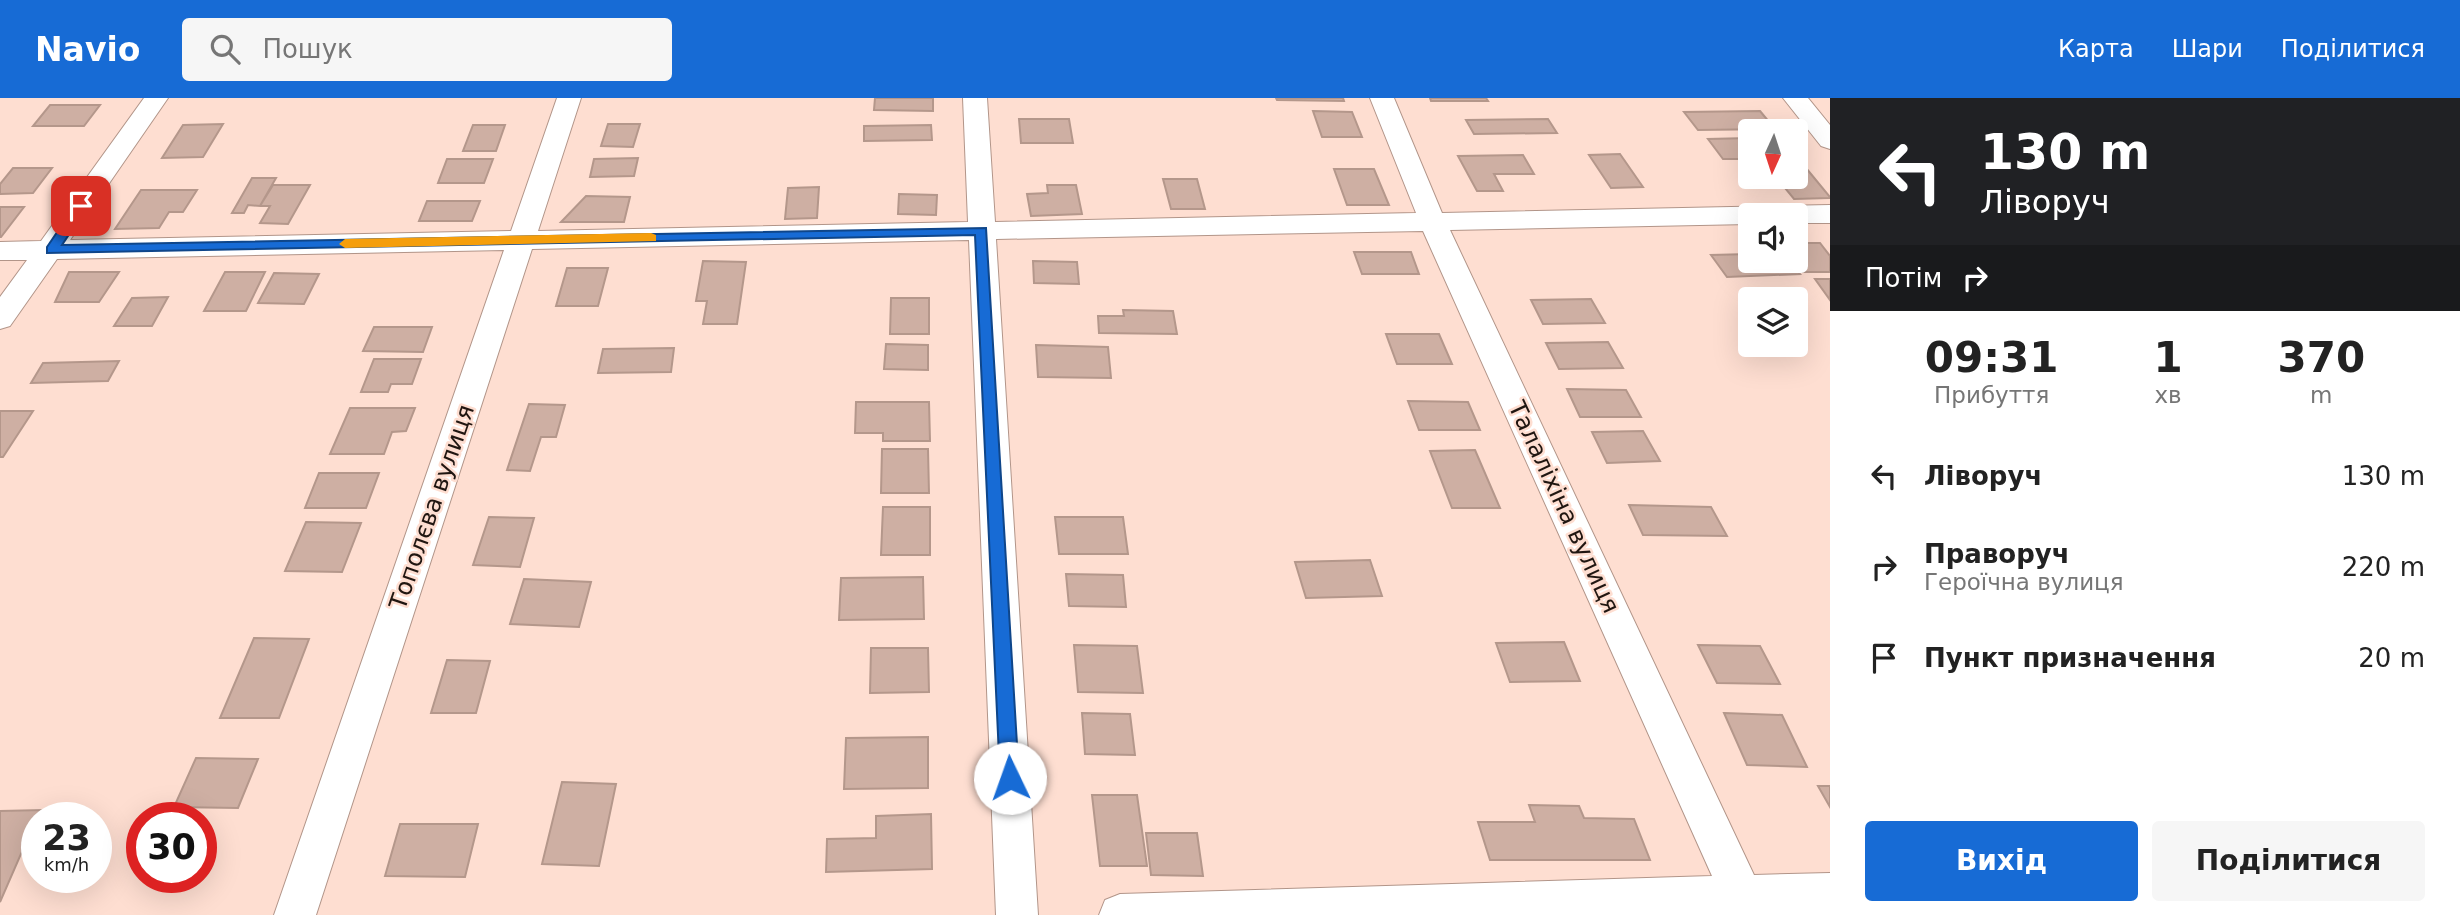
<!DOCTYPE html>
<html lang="uk">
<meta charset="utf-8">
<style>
body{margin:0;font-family:"DejaVu Sans",sans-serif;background:#f6f6f6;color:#222;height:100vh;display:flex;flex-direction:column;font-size:26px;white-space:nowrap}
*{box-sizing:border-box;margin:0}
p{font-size:23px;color:#767676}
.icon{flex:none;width:38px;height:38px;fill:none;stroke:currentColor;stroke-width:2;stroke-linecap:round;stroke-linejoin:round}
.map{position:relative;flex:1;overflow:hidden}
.sheet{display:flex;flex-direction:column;background:#fff;width:630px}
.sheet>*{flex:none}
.guide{background:#202124;color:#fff;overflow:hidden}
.needle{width:46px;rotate:183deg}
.fabs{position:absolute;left:1738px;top:21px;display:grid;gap:14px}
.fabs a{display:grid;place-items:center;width:70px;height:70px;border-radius:7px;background:#fff;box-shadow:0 7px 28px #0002;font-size:35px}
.speed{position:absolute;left:21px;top:704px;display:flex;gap:14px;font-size:35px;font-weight:700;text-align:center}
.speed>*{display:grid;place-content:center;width:91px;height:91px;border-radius:50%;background:#fff;box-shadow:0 7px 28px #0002;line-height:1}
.speed small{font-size:18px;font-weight:400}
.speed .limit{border:10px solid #d22;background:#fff;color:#111}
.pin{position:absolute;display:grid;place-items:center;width:60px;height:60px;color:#fff;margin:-30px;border-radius:14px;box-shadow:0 4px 10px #0006}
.me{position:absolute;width:77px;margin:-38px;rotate:357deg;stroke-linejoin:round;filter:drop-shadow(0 0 5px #0008)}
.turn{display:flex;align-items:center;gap:24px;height:147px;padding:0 35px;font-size:32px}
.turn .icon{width:91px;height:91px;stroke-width:2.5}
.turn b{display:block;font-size:49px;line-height:60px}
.then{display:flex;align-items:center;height:66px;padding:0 35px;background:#0003;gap:14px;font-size:26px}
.eta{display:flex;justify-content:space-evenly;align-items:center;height:119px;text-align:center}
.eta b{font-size:42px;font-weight:700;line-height:49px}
.primary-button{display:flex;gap:14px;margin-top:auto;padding:14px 35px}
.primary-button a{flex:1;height:80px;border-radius:7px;background:#176bd5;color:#fff;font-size:28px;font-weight:700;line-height:80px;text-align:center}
.primary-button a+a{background:#f6f6f6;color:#222}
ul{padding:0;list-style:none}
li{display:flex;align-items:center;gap:21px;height:91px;padding:0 35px}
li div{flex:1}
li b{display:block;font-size:26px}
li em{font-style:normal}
header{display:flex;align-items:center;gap:42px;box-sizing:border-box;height:98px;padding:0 35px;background:#176bd5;color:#fff}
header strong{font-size:33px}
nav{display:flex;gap:38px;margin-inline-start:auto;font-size:24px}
.search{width:490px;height:63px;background:#f6f6f6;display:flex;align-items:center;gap:18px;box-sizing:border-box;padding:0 24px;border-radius:7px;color:#767676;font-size:26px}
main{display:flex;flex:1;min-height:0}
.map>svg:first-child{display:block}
.building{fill:#ceafa3;stroke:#b4978b;stroke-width:2}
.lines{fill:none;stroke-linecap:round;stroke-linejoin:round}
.street-casing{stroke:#b29589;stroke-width:2}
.street{fill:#fff;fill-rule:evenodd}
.route{fill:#176bd5;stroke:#0f468a;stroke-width:2}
.slow{fill:#f59e0b}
.labels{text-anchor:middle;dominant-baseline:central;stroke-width:5;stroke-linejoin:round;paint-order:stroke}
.street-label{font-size:24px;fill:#201611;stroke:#feded1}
</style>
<header>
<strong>Navio</strong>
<div class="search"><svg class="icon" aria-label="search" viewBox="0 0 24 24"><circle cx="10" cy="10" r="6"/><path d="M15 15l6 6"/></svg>Пошук</div>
<nav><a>Карта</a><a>Шари</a><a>Поділитися</a></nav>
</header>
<main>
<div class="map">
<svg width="1830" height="817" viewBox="0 0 1830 817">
<rect width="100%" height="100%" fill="#feded1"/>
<path class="building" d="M 875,0 L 933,0 L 933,13 L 874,12 Z
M 1276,0 L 1343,0 L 1344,3 L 1277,2 Z
M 1430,0 L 1486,0 L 1488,3 L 1431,3 Z
M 50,7 L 100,7 L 84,28 L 33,28 Z
M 1313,13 L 1352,14 L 1362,39 L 1322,39 Z
M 1760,13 L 1775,31 L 1698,32 L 1684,14 Z
M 1019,21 L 1069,21 L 1073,45 L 1021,45 Z
M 1548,21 L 1557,35 L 1474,36 L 1466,22 Z
M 223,26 L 203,59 L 162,60 L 183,27 Z
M 608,26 L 640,26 L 633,49 L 601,48 Z
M 473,27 L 505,27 L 496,53 L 463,53 Z
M 931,27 L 932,42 L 864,43 L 864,28 Z
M 1750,40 L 1750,61 L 1723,61 L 1708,41 Z
M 1620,56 L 1643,89 L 1611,90 L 1589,57 Z
M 1523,57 L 1534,76 L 1494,76 L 1503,93 L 1477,93 L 1458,58 Z
M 638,60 L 634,78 L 590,79 L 594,61 Z
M 447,61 L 493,61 L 484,85 L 438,85 Z
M 13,70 L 52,70 L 33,95 L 0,96 L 0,86 Z
M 1806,70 L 1830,99 L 1830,100 L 1794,101 L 1776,79 L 1796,79 L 1796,71 Z
M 1334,71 L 1374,71 L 1389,107 L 1347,107 Z
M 252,80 L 276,80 L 260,108 L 248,107 L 244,115 L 232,115 Z
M 1163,81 L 1197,81 L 1205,111 L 1171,111 Z
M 273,87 L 310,87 L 288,126 L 260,125 L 270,108 L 260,108 Z
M 1047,87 L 1076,87 L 1082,116 L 1031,118 L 1027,96 L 1048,95 Z
M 819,89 L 817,120 L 785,121 L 788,90 Z
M 141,92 L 197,92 L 183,114 L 169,114 L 159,130 L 115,131 Z
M 899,96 L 937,97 L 936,117 L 898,116 Z
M 586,98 L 630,99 L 624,124 L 561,124 Z
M 427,103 L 480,103 L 472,123 L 419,123 Z
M 0,109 L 24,109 L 1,139 L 0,139 Z
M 1796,145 L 1820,145 L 1830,158 L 1830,174 L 1802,174 L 1794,163 Z
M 1354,154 L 1411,154 L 1419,176 L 1362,176 Z
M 1750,156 L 1750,163 L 1789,163 L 1800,176 L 1727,179 L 1711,157 Z
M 703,163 L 746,164 L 737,226 L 703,226 L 707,203 L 696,203 Z
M 1033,163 L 1077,164 L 1079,186 L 1034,185 Z
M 567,170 L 608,170 L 598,208 L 556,208 Z
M 69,174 L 119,174 L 99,204 L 55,204 Z
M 225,174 L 265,174 L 246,213 L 204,213 Z
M 274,175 L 319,176 L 304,206 L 258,205 Z
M 1815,181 L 1830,181 L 1830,202 Z
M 168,199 L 152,228 L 114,228 L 132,200 Z
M 891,200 L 929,200 L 929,236 L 890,236 Z
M 1591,201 L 1605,225 L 1543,226 L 1531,202 Z
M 1123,212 L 1173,213 L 1177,236 L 1099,235 L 1098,218 L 1124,218 Z
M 374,229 L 432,229 L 423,254 L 363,253 Z
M 1386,236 L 1439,236 L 1452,266 L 1397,266 Z
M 1608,244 L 1623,270 L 1559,271 L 1546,245 Z
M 886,246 L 928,247 L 928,272 L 884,271 Z
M 1036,247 L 1108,249 L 1111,280 L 1038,279 Z
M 674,250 L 671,274 L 598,275 L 603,251 Z
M 374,261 L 421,261 L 412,286 L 391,286 L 388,294 L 361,294 Z
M 119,263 L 108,283 L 31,285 L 43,265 Z
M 1567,291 L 1626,292 L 1641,319 L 1580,319 Z
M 1408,303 L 1468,304 L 1480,332 L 1419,332 Z
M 856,304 L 929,304 L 930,343 L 883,343 L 883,335 L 855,335 Z
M 529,306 L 565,307 L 556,339 L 541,339 L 530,373 L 507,372 Z
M 350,310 L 415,310 L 406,333 L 392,334 L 384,356 L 330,356 Z
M 0,313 L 33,313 L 3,359 L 0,359 Z
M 1643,333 L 1660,363 L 1607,365 L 1592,334 Z
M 882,351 L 928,351 L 929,395 L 881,395 Z
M 1475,352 L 1500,410 L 1452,410 L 1430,353 Z
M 319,375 L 379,375 L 366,410 L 305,410 Z
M 1629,407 L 1711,409 L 1727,438 L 1643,437 Z
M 883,409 L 930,409 L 930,457 L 881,457 Z
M 489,419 L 534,420 L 520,469 L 473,467 Z
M 1055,419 L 1123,419 L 1128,456 L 1059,456 Z
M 306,424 L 361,425 L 342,474 L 285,473 Z
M 1370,462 L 1382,498 L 1306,500 L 1295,464 Z
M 1066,476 L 1123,477 L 1126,509 L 1069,508 Z
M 923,479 L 924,521 L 839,522 L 841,480 Z
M 524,481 L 591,484 L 579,529 L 510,526 Z
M 254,540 L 309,541 L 279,620 L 220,620 Z
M 1564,544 L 1580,583 L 1510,584 L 1496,545 Z
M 1074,547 L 1137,548 L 1143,595 L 1078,594 Z
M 1698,547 L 1760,548 L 1780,586 L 1717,585 Z
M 871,550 L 928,550 L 929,594 L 870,595 Z
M 447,562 L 490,563 L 476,615 L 431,615 Z
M 1082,615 L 1130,616 L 1135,657 L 1085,656 Z
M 1724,615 L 1782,617 L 1807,669 L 1747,667 Z
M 928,639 L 928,690 L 844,691 L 846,640 Z
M 196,660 L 258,661 L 238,710 L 174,709 Z
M 562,684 L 616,686 L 599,768 L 542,766 Z
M 1818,688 L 1830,688 L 1830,709 Z
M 1092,697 L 1137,697 L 1147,768 L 1100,768 Z
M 1529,707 L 1579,708 L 1584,720 L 1634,721 L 1650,762 L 1490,762 L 1478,724 L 1535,724 Z
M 43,712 L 37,719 L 0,804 L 0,713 Z
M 931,716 L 932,771 L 826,774 L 827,741 L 876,740 L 876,718 Z
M 400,726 L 478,726 L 465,779 L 385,778 Z
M 1146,735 L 1197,735 L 1203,778 L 1151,777 Z"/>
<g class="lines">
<g class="street-casing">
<path id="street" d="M 144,0 L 168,0 L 70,142 L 511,133 L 557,0 L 581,0 L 538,133 L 968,124 L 963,0 L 987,0 L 995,124 L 1416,115 L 1370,0 L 1394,0 L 1442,115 L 1830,107 L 1830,125 L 1796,125 L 1796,117 L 1750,117 L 1750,126 L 1450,132 L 1754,777 L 1830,775 L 1830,817 L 1099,817 L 1105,802 L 1120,796 L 1712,778 L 1423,133 L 996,141 L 1038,817 L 996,817 L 969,142 L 532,151 L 316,817 L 274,817 L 504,152 L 57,161 L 10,228 L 0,231 L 0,199 L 27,162 L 0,162 L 0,144 L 41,143 Z
M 1783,0 L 1808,0 L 1830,27 L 1830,51 L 1821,48 Z"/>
</g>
<use href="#street" class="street"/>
</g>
<path class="route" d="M 81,104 L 88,108 L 62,147 L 986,130 L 1019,680 L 1016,687 L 1010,689 L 1003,687 L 1000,680 L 975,137 L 47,155 L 47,149 L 77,105 Z"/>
<path class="slow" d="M 651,135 L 656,137 L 656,143 L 345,150 L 339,146 L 345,141 Z"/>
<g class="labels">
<g class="street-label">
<text transform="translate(432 409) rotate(-71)">Тополєва вулиця</text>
<text transform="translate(1564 409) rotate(65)">Талаліхіна вулиця</text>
</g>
</g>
</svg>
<div class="fabs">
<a><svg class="needle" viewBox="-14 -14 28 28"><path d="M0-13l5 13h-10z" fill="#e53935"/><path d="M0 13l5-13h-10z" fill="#767676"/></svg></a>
<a><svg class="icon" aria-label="sound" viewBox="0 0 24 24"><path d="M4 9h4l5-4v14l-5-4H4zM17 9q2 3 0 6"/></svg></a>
<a><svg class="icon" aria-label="layers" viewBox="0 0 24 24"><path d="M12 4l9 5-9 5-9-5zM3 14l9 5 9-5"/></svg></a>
</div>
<div class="speed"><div>23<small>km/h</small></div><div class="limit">30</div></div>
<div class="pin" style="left:81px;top:108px;background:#d93025"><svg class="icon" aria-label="arrive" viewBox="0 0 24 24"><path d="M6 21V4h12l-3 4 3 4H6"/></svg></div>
<svg class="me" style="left:1010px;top:680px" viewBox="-20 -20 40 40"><circle r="19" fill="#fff"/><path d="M0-13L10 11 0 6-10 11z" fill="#176bd5"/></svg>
</div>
<section class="sheet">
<div class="guide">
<div class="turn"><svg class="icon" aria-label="left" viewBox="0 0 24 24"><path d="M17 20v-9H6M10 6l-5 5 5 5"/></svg><div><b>130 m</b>Ліворуч</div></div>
<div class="then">Потім<svg class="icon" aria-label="right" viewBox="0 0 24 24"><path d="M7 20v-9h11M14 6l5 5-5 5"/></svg></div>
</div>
<div class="eta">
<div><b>09:31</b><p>Прибуття</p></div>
<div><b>1</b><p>хв</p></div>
<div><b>370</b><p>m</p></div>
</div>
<ul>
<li><svg class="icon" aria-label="left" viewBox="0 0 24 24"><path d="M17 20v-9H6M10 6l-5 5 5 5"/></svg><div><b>Ліворуч</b></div><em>130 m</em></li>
<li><svg class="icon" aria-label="right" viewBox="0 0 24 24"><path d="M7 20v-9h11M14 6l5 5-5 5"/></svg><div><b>Праворуч</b><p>Героїчна вулиця</p></div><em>220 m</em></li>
<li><svg class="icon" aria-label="arrive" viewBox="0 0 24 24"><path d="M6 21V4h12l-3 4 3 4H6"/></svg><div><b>Пункт призначення</b></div><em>20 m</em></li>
</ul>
<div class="primary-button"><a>Вихід</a><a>Поділитися</a></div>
</section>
</main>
